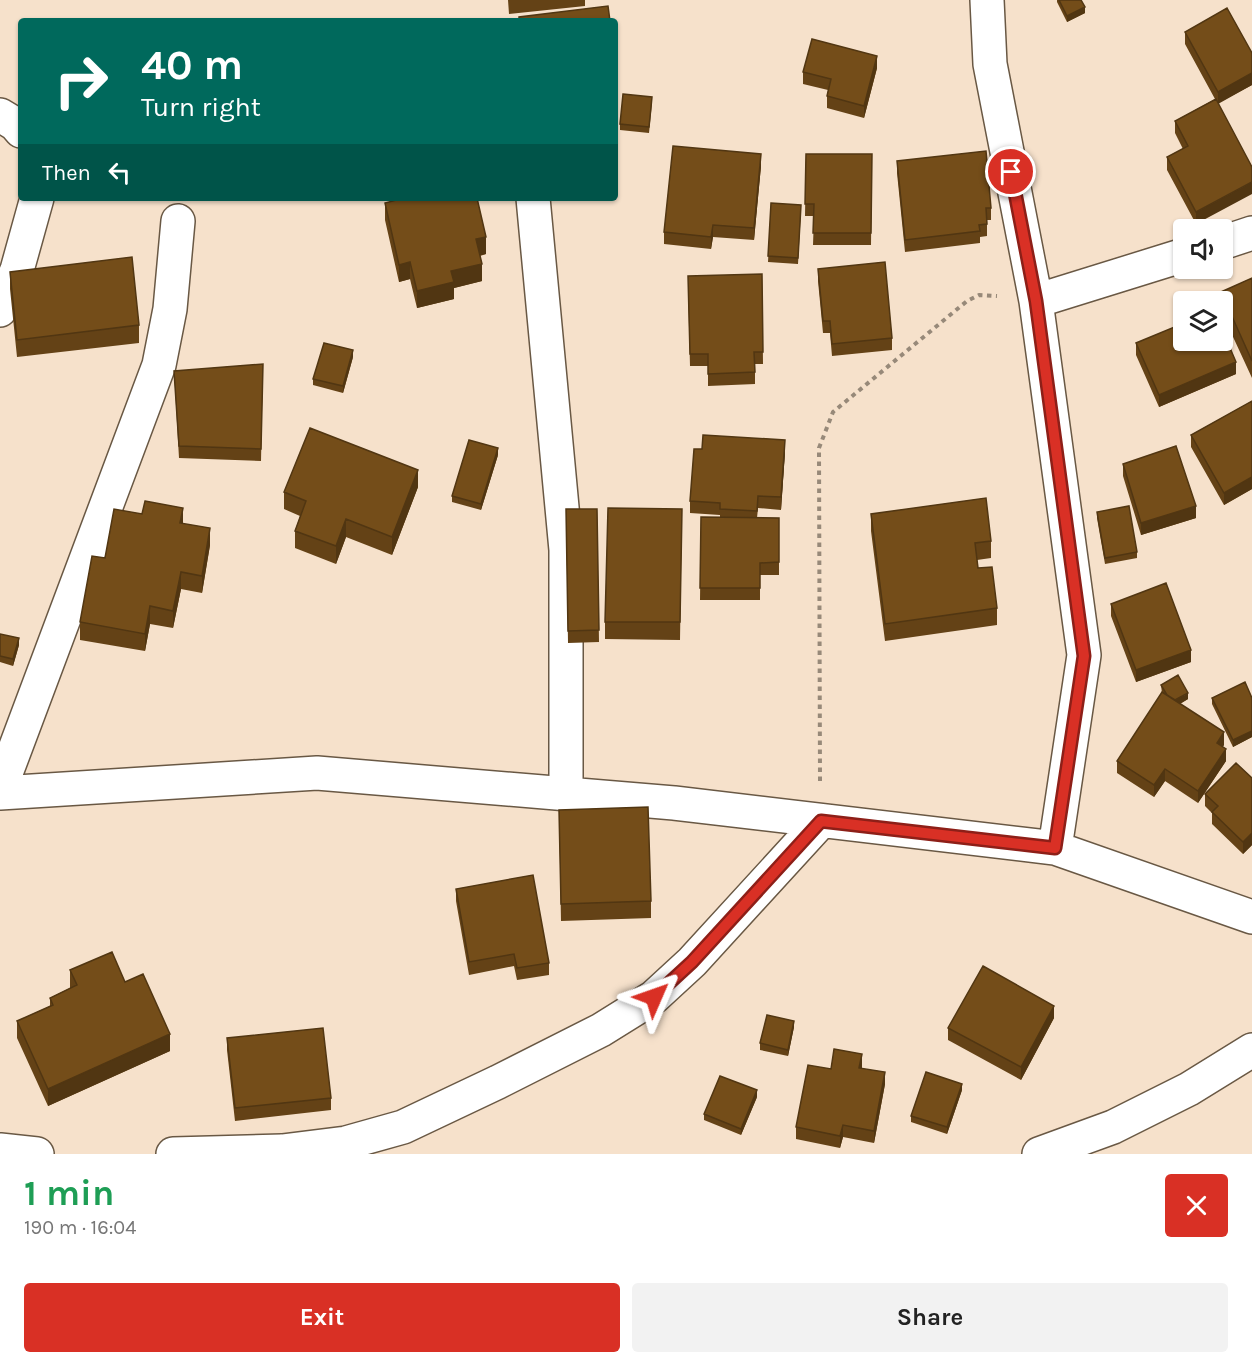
<!DOCTYPE html>
<meta charset="utf-8">
<style>
body{margin:0;font-family:Karla,sans-serif;background:#f2f2f2;color:#222;height:100vh;display:flex;flex-direction:column;font-size:22px;white-space:nowrap}
*{box-sizing:border-box;margin:0}
p{font-size:20px;color:#767676}
.icon{flex:none;width:33px;height:33px;fill:none;stroke:currentColor;stroke-width:2;stroke-linecap:round;stroke-linejoin:round}
.map{position:relative;height:1154px;overflow:hidden}
.sheet{display:flex;flex-direction:column;background:#fff;flex:1}
.sheet>*{flex:none}
.top-card{position:absolute;left:18px;top:18px;width:600px;height:183px;border-radius:6px;box-shadow:0 2px 4px #0004;background:#00695c;color:#fff;overflow:hidden}
.fabs{position:absolute;left:1173px;top:219px;display:grid;gap:12px}
.fabs a{display:grid;place-items:center;width:60px;height:60px;border-radius:6px;background:#fff;box-shadow:0 2px 4px #0004;font-size:30px}
.pin{position:absolute;display:grid;place-items:center;width:51px;height:51px;color:#fff;margin:-26px;border:3px solid #fff;border-radius:50%;box-shadow:0 2px 6px #0007}
.me{position:absolute;width:66px;margin:-33px;rotate:47deg;stroke-linejoin:round;filter:drop-shadow(0 0 4px #0008)}
.turn{display:flex;align-items:center;gap:21px;height:126px;padding:0 24px;font-size:27px}
.turn .icon{width:78px;height:78px;stroke-width:2.5}
.turn b{display:block;font-size:42px;line-height:51px}
.then{display:flex;align-items:center;height:57px;padding:0 24px;background:#0003;gap:12px;font-size:22px}
.round{display:grid;place-items:center;flex:none;width:63px;height:63px;border-radius:6px;background:#f2f2f2}
.overview{display:flex;align-items:center;justify-content:space-between;height:102px;padding:0 24px}
h1{font-size:36px;font-weight:700;line-height:45px;color:#1e9e55}
.primary-button{display:flex;gap:12px;margin-top:auto;padding:12px 24px}
.primary-button a{flex:1;height:69px;border-radius:6px;background:#d93025;color:#fff;font-size:24px;font-weight:700;line-height:69px;text-align:center}
.primary-button a+a{background:#f2f2f2;color:#222}
.map>svg:first-child{display:block}
.lines{fill:none;stroke-linecap:round;stroke-linejoin:round}
.minor-casing{stroke:#695844;stroke-width:36}
.path{stroke:#978979;stroke-width:4;stroke-dasharray:4.5 4.5;stroke-linecap:butt}
.minor{stroke:#fff;stroke-width:33}
.wall{fill:#644216}
.shaded-wall{fill:#513612}
.building{fill:#744d19;stroke:#513612;stroke-width:1.5}
.route-casing{stroke:#8d1f18;stroke-width:15}
.route{stroke:#d93025;stroke-width:10}
</style>
<div class="map">
<svg width="1252" height="1154" viewBox="0 0 1252 1154">
<rect width="100%" height="100%" fill="#f6e1cb"/>
<g class="lines">
<g class="minor-casing">
<path id="minor" d="M 987,0 L 990,64 L 1036,301 L 1084,655 L 1055,848
M 0,115 L 15,124 L 21,131
M 533,198 L 566,550 L 566,794
M 1222,243 L 1252,233
M 1036,301 L 1184,255
M 0,310 L 17,270 L 37,198
M 0,789 L 159,365 L 170,309 L 178,221
M 0,793 L 317,773 L 674,803 L 1055,848 L 1252,917
M 0,1150 L 37,1154
M 173,1154 L 282,1151 L 346,1143 L 403,1127 L 498,1082 L 601,1030 L 654,997 L 692,962 L 821,821
M 1039,1154 L 1113,1127 L 1189,1089 L 1252,1050"/>
</g>
<path class="path" d="M 820,781 L 819,448 L 833,412 L 967,301 L 979,295 L 997,296"/>
<use href="#minor" class="minor"/>
</g>
<path class="wall" d="M 508,0 L 585,0 L 585,6 L 509,14 Z
M 1057,0 L 1081,0 L 1085,13 L 1067,22 L 1057,2 Z
M 1185,32 L 1252,53 L 1252,85 L 1218,103 L 1196,224 L 1167,170 L 1167,157 L 1183,149 L 1175,133 L 1175,121 L 1215,99 L 1185,44 Z
M 615,64 L 617,81 L 617,93 L 615,93 Z
M 877,68 L 864,118 L 827,108 L 827,96 L 828,90 L 803,84 L 803,72 Z
M 652,103 L 649,133 L 620,130 L 620,124 Z
M 806,154 L 872,154 L 871,245 L 813,245 L 814,216 L 805,216 Z
M 897,161 L 991,208 L 991,220 L 987,220 L 987,236 L 980,237 L 980,243 L 905,252 L 897,173 Z
M 761,166 L 754,240 L 713,237 L 711,249 L 664,244 L 664,232 Z
M 400,198 L 477,198 L 486,254 L 480,256 L 482,281 L 454,288 L 454,299 L 417,308 L 410,279 L 399,282 L 385,220 L 385,203 L 401,199 Z
M 771,203 L 801,211 L 798,264 L 768,262 Z
M 818,269 L 892,338 L 892,350 L 832,356 L 830,333 L 823,333 L 818,281 Z
M 10,272 L 139,325 L 139,343 L 17,357 L 10,289 Z
M 762,274 L 763,364 L 755,364 L 755,384 L 708,386 L 708,366 L 690,366 L 688,289 Z
M 1252,278 L 1252,378 L 1222,313 L 1222,302 L 1221,302 L 1221,292 Z
M 1136,343 L 1236,374 L 1159,407 L 1136,355 Z
M 353,357 L 343,393 L 313,385 L 313,379 Z
M 263,364 L 261,461 L 179,458 L 174,371 Z
M 1252,401 L 1252,489 L 1224,505 L 1191,447 L 1191,435 Z
M 785,452 L 781,510 L 758,508 L 757,518 L 779,518 L 779,575 L 760,575 L 760,600 L 700,600 L 701,517 L 720,517 L 720,515 L 690,513 L 690,501 Z
M 498,455 L 481,510 L 452,502 L 452,496 Z
M 1123,464 L 1196,518 L 1141,535 L 1123,476 Z
M 418,487 L 392,555 L 346,537 L 336,564 L 295,548 L 295,531 L 300,516 L 284,509 L 284,492 Z
M 566,509 L 597,509 L 599,642 L 568,643 Z
M 682,509 L 680,640 L 605,639 L 605,622 Z
M 1097,512 L 1137,552 L 1137,558 L 1105,564 L 1097,518 Z
M 871,514 L 991,541 L 991,558 L 977,560 L 978,568 L 997,608 L 997,625 L 885,641 L 871,531 Z
M 183,523 L 210,545 L 202,593 L 181,589 L 173,628 L 150,624 L 145,651 L 80,640 L 80,622 Z
M 1111,604 L 1191,662 L 1136,682 L 1111,616 Z
M 0,634 L 19,645 L 13,666 L 0,662 Z
M 1161,685 L 1188,699 L 1180,704 L 1224,745 L 1223,746 L 1226,761 L 1198,803 L 1165,781 L 1154,797 L 1117,773 L 1117,761 L 1162,693 Z
M 1212,698 L 1252,698 L 1252,737 L 1233,747 L 1212,704 Z
M 1252,778 L 1252,845 L 1243,854 L 1212,824 L 1212,813 L 1205,806 L 1205,794 Z
M 559,810 L 651,901 L 651,918 L 561,921 Z
M 456,889 L 549,963 L 549,975 L 517,980 L 514,966 L 469,975 L 456,901 Z
M 70,970 L 125,982 L 170,1051 L 48,1106 L 17,1038 L 17,1021 L 50,1006 L 50,998 L 70,988 Z
M 1054,1018 L 1021,1080 L 948,1040 L 948,1028 Z
M 794,1027 L 788,1056 L 760,1050 L 760,1043 Z
M 227,1038 L 331,1098 L 331,1110 L 235,1121 L 227,1050 Z
M 862,1066 L 862,1068 L 885,1084 L 874,1143 L 843,1137 L 840,1148 L 796,1139 L 796,1127 L 831,1069 Z
M 962,1090 L 947,1134 L 911,1122 L 911,1116 Z
M 757,1097 L 741,1135 L 704,1120 L 704,1114 Z"/>
<path class="shaded-wall" d="M 1085,7 L 1085,13 L 1067,22 L 1067,16 Z
M 877,56 L 877,68 L 864,118 L 864,106 Z
M 1252,73 L 1252,85 L 1218,104 L 1218,92 Z
M 761,154 L 761,166 L 754,240 L 754,228 Z
M 1252,182 L 1252,194 L 1196,224 L 1196,212 Z
M 713,225 L 713,237 L 711,249 L 711,237 Z
M 486,237 L 486,254 L 476,256 L 476,239 Z
M 410,262 L 410,279 L 399,282 L 399,265 Z
M 482,264 L 482,281 L 454,288 L 454,299 L 417,308 L 417,291 L 451,271 Z
M 353,350 L 353,357 L 343,393 L 343,386 Z
M 1236,362 L 1236,374 L 1159,407 L 1159,395 Z
M 785,440 L 785,452 L 781,510 L 781,497 Z
M 498,448 L 498,455 L 481,510 L 481,504 Z
M 418,470 L 418,487 L 392,555 L 392,537 Z
M 1252,477 L 1252,489 L 1224,505 L 1224,493 Z
M 1196,506 L 1196,518 L 1141,535 L 1141,523 Z
M 183,508 L 183,525 L 180,523 Z
M 346,519 L 346,537 L 336,564 L 336,546 Z
M 210,528 L 210,545 L 202,593 L 202,576 Z
M 181,572 L 181,589 L 173,628 L 173,611 Z
M 150,606 L 150,624 L 145,651 L 145,634 Z
M 19,638 L 19,645 L 13,666 L 13,659 Z
M 1191,650 L 1191,662 L 1136,682 L 1136,670 Z
M 1188,693 L 1188,699 L 1171,709 L 1171,703 Z
M 1252,731 L 1252,737 L 1233,747 L 1233,740 Z
M 1224,732 L 1224,745 L 1217,755 L 1217,743 Z
M 1226,749 L 1226,761 L 1198,803 L 1198,791 Z
M 1165,769 L 1165,781 L 1154,797 L 1154,785 Z
M 1252,833 L 1252,845 L 1243,854 L 1243,842 Z
M 1054,1006 L 1054,1018 L 1021,1080 L 1021,1067 Z
M 794,1021 L 794,1027 L 788,1056 L 788,1050 Z
M 170,1034 L 170,1051 L 48,1106 L 48,1089 Z
M 862,1054 L 862,1066 L 859,1080 L 859,1068 Z
M 885,1072 L 885,1084 L 874,1143 L 874,1131 Z
M 962,1084 L 962,1090 L 947,1134 L 947,1127 Z
M 757,1090 L 757,1097 L 741,1135 L 741,1129 Z
M 843,1125 L 843,1137 L 840,1148 L 840,1136 Z"/>
<path class="building" d="M 1059,0 L 1081,0 L 1085,7 L 1067,16 Z
M 608,6 L 610,21 L 519,21 L 519,17 Z
M 1227,8 L 1252,53 L 1252,73 L 1218,92 L 1185,32 Z
M 812,39 L 877,56 L 864,106 L 827,96 L 831,79 L 803,72 Z
M 615,64 L 617,81 L 615,81 Z
M 623,94 L 652,97 L 649,127 L 620,124 Z
M 1216,99 L 1252,167 L 1252,182 L 1196,212 L 1167,157 L 1188,146 L 1175,121 Z
M 673,146 L 761,154 L 754,228 L 713,225 L 711,237 L 664,232 Z
M 986,151 L 991,208 L 986,208 L 987,224 L 979,225 L 980,231 L 905,240 L 897,161 Z
M 806,154 L 872,154 L 871,233 L 813,233 L 814,204 L 805,204 Z
M 404,198 L 477,198 L 486,237 L 476,239 L 482,264 L 451,271 L 454,282 L 417,291 L 410,262 L 399,265 L 385,203 Z
M 771,203 L 801,205 L 798,258 L 768,256 Z
M 132,257 L 139,325 L 17,340 L 10,272 Z
M 885,262 L 892,338 L 832,344 L 830,321 L 823,321 L 818,269 Z
M 762,274 L 763,352 L 754,352 L 755,372 L 708,374 L 708,354 L 690,354 L 688,276 Z
M 1252,278 L 1252,361 L 1221,292 Z
M 1184,323 L 1184,340 L 1222,340 L 1222,329 L 1236,362 L 1159,395 L 1136,343 Z
M 324,343 L 353,350 L 343,386 L 313,379 Z
M 263,364 L 261,449 L 179,446 L 174,371 Z
M 1252,401 L 1252,477 L 1224,493 L 1191,435 Z
M 310,428 L 418,470 L 392,537 L 346,519 L 336,546 L 295,531 L 306,501 L 284,492 Z
M 703,435 L 785,440 L 781,497 L 758,496 L 757,511 L 720,509 L 720,503 L 690,501 L 694,449 L 702,449 Z
M 469,440 L 498,448 L 481,504 L 452,496 Z
M 1176,446 L 1196,506 L 1141,523 L 1123,464 Z
M 986,498 L 991,541 L 975,543 L 978,568 L 992,567 L 997,608 L 885,624 L 871,514 Z
M 145,501 L 183,508 L 180,523 L 210,528 L 202,576 L 181,572 L 173,611 L 150,606 L 145,634 L 80,622 L 92,556 L 105,558 L 114,509 L 142,514 Z
M 1129,506 L 1137,552 L 1105,558 L 1097,512 Z
M 608,508 L 682,509 L 680,622 L 605,622 Z
M 566,509 L 597,509 L 599,630 L 568,631 Z
M 701,517 L 779,518 L 779,562 L 760,563 L 760,588 L 700,588 Z
M 1166,583 L 1191,650 L 1136,670 L 1111,604 Z
M 0,634 L 19,638 L 13,659 L 0,656 Z
M 1178,675 L 1188,693 L 1175,700 L 1167,695 L 1161,685 Z
M 1245,682 L 1252,698 L 1252,731 L 1233,740 L 1212,698 Z
M 1162,692 L 1224,732 L 1217,743 L 1226,749 L 1198,791 L 1165,769 L 1154,785 L 1117,761 Z
M 1236,763 L 1252,778 L 1252,833 L 1243,842 L 1212,812 L 1218,806 L 1205,794 Z
M 648,807 L 651,901 L 561,904 L 559,810 Z
M 533,875 L 549,963 L 517,968 L 514,954 L 469,962 L 456,889 Z
M 112,952 L 125,982 L 143,974 L 170,1034 L 48,1089 L 17,1021 L 53,1005 L 50,998 L 77,985 L 70,970 Z
M 983,966 L 1054,1006 L 1021,1067 L 948,1028 Z
M 767,1015 L 794,1021 L 788,1050 L 760,1043 Z
M 323,1028 L 331,1098 L 235,1108 L 227,1038 Z
M 834,1049 L 862,1054 L 859,1068 L 885,1072 L 874,1131 L 843,1125 L 840,1136 L 796,1127 L 808,1065 L 831,1069 Z
M 926,1072 L 962,1084 L 947,1127 L 911,1116 Z
M 720,1076 L 757,1090 L 741,1129 L 704,1114 Z"/>
<g class="lines">
<g class="route-casing">
<path id="route" d="M 654,997 L 692,962 L 821,821 L 1055,848 L 1084,656 L 1036,301 L 1011,172"/>
</g>
<use href="#route" class="route"/>
</g>
</svg>
<div class="fabs">
<a><svg class="icon" aria-label="sound" viewBox="0 0 24 24"><path d="M4 9h4l5-4v14l-5-4H4zM17 9q2 3 0 6"/></svg></a>
<a><svg class="icon" aria-label="layers" viewBox="0 0 24 24"><path d="M12 4l9 5-9 5-9-5zM3 14l9 5 9-5"/></svg></a>
</div>
<div class="pin" style="left:1011px;top:172px;background:#d93025"><svg class="icon" aria-label="arrive" viewBox="0 0 24 24"><path d="M6 21V4h12l-3 4 3 4H6"/></svg></div>
<svg class="me" style="left:654px;top:997px" viewBox="-20 -20 40 40"><path d="M0-17L14 15 0 8-14 15z" fill="#d93025" stroke="#fff" stroke-width="4"/></svg>
<div class="top-card">
<div class="turn"><svg class="icon" aria-label="right" viewBox="0 0 24 24"><path d="M7 20v-9h11M14 6l5 5-5 5"/></svg><div><b>40 m</b>Turn right</div></div>
<div class="then">Then<svg class="icon" aria-label="left" viewBox="0 0 24 24"><path d="M17 20v-9H6M10 6l-5 5 5 5"/></svg></div>
</div>
</div>
<section class="sheet">
<div class="overview"><div><h1>1 min</h1><p>190 m · 16:04</p></div><a class="round" style="background:#d93025;color:#fff"><svg class="icon" aria-label="close" viewBox="0 0 24 24"><path d="M6 6l12 12M18 6L6 18"/></svg></a></div>
<div class="primary-button"><a>Exit</a><a>Share</a></div>
</section>
